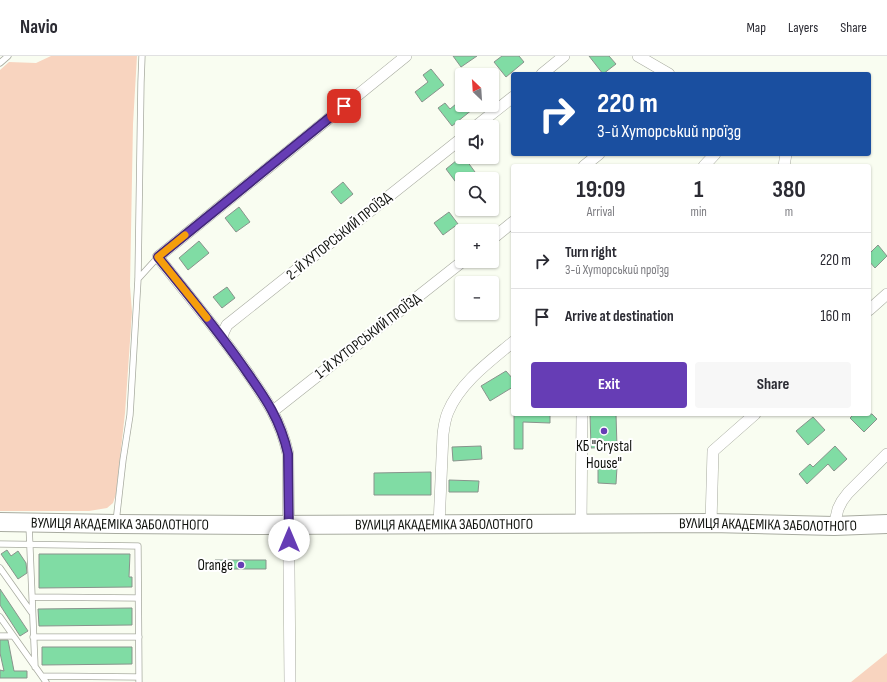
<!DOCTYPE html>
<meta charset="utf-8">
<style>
body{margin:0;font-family:"Sofia Sans Condensed",sans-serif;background:#f7f7f7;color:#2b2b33;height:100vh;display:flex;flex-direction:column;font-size:15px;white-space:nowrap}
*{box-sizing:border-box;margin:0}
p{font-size:13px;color:#7c7c81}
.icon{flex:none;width:22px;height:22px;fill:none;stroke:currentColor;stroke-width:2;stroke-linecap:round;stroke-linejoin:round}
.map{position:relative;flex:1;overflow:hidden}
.panel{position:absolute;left:511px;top:108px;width:360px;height:252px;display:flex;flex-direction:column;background:#fff;border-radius:4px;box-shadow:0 1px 3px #0004}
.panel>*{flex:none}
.banner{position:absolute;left:511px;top:16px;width:360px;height:84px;border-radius:4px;box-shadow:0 1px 3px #0004;background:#1a4fa0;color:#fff;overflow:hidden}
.needle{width:26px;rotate:335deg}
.fabs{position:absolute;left:455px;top:12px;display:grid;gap:8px}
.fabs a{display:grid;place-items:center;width:44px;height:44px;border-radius:4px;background:#fff;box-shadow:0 1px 3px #0004;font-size:20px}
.pin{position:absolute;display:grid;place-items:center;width:34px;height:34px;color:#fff;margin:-17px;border-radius:8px;box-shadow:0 2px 6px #0006}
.me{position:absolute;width:44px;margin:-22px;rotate:0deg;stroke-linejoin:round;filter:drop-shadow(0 0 3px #0008)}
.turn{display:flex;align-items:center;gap:14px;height:84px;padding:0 20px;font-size:18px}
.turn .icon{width:52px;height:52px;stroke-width:2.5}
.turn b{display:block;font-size:28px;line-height:34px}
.eta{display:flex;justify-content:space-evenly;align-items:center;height:68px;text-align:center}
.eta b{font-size:24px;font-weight:700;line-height:28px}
.button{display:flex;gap:8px;margin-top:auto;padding:8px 20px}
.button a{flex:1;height:46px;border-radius:4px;background:#663db5;color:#fff;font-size:16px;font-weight:700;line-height:46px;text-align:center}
.button a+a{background:#f7f7f7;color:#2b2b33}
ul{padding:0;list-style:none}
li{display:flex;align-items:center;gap:12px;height:56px;padding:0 20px;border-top:1px solid #e1e1e2}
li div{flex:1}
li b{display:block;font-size:15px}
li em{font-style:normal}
header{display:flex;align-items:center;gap:24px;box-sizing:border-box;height:56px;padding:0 20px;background:#fff;border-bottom:1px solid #e1e1e2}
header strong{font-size:19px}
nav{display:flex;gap:22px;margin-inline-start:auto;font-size:14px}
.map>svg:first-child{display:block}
.green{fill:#f8d4bf}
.building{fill:#80dca4;stroke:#89938c}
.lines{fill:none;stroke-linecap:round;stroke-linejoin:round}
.lane-casing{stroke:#a8aba0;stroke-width:7}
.street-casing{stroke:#a8aba0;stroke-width:12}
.primary-casing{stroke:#a8aba0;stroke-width:20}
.lane{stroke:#fff;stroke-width:5.5}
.street{stroke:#fff;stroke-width:11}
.primary{stroke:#fff;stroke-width:18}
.route-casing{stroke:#422876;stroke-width:10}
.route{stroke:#663db5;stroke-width:7}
.slow{stroke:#f59e0b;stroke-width:7}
.poi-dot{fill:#663db5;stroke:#fff;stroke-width:1.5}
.labels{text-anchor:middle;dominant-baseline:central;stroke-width:4;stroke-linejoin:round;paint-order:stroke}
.street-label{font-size:15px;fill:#0f110d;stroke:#fff}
.poi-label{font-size:15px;fill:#0f110d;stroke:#fff}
</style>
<header>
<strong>Navio</strong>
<nav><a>Map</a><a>Layers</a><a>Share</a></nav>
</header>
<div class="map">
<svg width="887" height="626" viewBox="0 0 887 626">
<rect width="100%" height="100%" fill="#f9fdf1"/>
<path class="green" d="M 51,0 L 137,0 L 133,68 L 130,230 L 132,256 L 125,357 L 116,438 L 113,447 L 107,452 L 89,455 L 0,455 L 0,14 L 9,6 L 36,7 Z
M 887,597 L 887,626 L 851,626 Z"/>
<path class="building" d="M 453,0 L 477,0 L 461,11 Z
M 502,0 L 519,0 L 524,6 L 506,21 L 494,6 Z
M 589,0 L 609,0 L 616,8 L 603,18 Z
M 431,13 L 444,29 L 422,46 L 415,36 L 428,26 L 423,19 Z
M 462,43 L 462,49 L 478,49 L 452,70 L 438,52 L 445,47 L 450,53 Z
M 462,100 L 464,101 L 475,116 L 466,123 L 462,123 L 462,126 L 458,129 L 446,113 Z
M 343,126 L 353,138 L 341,148 L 331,136 Z
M 239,151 L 250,166 L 236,176 L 225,162 Z
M 449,156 L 458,168 L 443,179 L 434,167 Z
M 199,185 L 209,197 L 188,214 L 179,202 Z
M 878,189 L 887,200 L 875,212 L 869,205 L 869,198 Z
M 227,231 L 235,242 L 222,252 L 213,241 Z
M 506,315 L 513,323 L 513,331 L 490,345 L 481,330 Z
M 514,358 L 550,358 L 550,367 L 523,366 L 523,393 L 514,393 Z
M 590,358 L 616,358 L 617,391 L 591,392 Z
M 854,358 L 872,358 L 877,363 L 864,376 L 850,362 Z
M 813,361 L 825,374 L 808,389 L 796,375 Z
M 481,390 L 482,403 L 453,405 L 452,391 Z
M 835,390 L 847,403 L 834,415 L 828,408 L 807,428 L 799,418 L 810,408 L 813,411 Z
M 598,411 L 617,411 L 616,428 L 598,427 Z
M 431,416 L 431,439 L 374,439 L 374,417 Z
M 449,424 L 479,425 L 478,436 L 449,436 Z
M 7,494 L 11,500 L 18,495 L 26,507 L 27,517 L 18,523 L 1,498 Z
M 39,498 L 130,498 L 129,521 L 132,521 L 132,531 L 39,532 Z
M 215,504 L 266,504 L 266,513 L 215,513 Z
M 0,533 L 28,575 L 20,580 L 0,549 Z
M 132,552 L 132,569 L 39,570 L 38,553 Z
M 0,584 L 8,584 L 14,615 L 27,615 L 27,622 L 0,622 L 0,614 L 4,615 L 0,597 Z
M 42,591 L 132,591 L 132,608 L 42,609 Z"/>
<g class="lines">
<g class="lane-casing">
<path id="lane" d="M 0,7 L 8,0
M 138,223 L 158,201
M 116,466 L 123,404 L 130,359 L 138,223 L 141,26 L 142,0
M 29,469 L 35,611
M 0,488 L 138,490 L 139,626
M 0,512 L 32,557
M 32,541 L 138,542
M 0,561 L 46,626
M 0,580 L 13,580
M 33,581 L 139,581
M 42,620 L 139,621"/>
</g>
<g class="street-casing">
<path id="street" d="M 638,0 L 669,18
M 542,18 L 564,0
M 475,71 L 513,41
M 584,110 L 599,98
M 704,110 L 715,98
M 784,110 L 786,98
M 492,183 L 513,166
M 869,254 L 887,238
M 222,281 L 224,275 L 227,269 L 462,82
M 273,355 L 463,205
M 711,467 L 713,395 L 755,358
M 581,468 L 582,358
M 439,469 L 443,378 C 444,370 445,363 448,356 C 460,327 489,306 513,286
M 834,470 L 838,453 L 842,445 L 848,437 L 887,398
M 290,626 L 288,398 C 280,361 263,339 242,309 C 216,272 186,237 158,201 L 406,0"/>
</g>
<g class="primary-casing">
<g id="primary">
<path id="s1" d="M 0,466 L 116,468 L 262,469 L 711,467 L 834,470 L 887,468"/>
</g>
</g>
<use href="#lane" class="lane"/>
<use href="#street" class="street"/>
<use href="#primary" class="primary"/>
</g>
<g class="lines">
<g class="route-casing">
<path id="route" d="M 289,484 L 288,398 C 280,361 263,339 242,309 C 216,272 187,237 158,201 L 344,50"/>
</g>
<use href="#route" class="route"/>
<path class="slow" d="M 185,179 L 158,201 L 207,262"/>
</g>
<g class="poi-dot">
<circle cx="604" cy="375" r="4"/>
<circle cx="241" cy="509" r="4"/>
</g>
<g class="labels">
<g class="street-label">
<text transform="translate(339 180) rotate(-39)">2-Й ХУТОРСЬКИЙ ПРОЇЗД</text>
<text transform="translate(368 280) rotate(-38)">1-Й ХУТОРСЬКИЙ ПРОЇЗД</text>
<text stroke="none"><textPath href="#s1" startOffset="120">ВУЛИЦЯ АКАДЕМІКА ЗАБОЛОТНОГО</textPath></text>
<text stroke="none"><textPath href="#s1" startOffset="444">ВУЛИЦЯ АКАДЕМІКА ЗАБОЛОТНОГО</textPath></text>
<text stroke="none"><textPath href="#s1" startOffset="768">ВУЛИЦЯ АКАДЕМІКА ЗАБОЛОТНОГО</textPath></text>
</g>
<g class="poi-label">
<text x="604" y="390">КБ "Crystal<tspan x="604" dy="17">House"</tspan></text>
<text x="233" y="509" text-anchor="end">Orange</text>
</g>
</g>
</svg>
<div class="fabs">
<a><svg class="needle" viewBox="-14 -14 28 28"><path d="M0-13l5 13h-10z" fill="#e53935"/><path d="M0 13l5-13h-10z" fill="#7c7c81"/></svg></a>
<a><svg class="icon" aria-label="sound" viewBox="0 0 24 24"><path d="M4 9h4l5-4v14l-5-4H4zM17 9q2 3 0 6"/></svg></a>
<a><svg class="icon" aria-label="search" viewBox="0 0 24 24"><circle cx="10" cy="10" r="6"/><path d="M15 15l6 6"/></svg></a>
<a>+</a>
<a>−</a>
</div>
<div class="pin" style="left:344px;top:50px;background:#d93025"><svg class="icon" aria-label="arrive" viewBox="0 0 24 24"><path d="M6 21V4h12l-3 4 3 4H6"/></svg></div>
<svg class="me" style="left:289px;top:484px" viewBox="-20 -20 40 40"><circle r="19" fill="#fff"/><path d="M0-13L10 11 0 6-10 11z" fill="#663db5"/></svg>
<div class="banner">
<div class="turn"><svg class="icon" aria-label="right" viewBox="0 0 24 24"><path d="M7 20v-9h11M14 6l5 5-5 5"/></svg><div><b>220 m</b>3-й Хуторський проїзд</div></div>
</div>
<section class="panel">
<div class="eta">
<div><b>19:09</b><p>Arrival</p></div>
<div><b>1</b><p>min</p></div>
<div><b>380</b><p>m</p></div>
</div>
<ul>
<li><svg class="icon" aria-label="right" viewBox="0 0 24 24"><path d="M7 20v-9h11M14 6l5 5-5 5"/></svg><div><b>Turn right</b><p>3-й Хуторський проїзд</p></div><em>220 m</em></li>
<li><svg class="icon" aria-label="arrive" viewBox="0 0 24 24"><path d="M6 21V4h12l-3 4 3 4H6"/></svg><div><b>Arrive at destination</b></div><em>160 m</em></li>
</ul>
<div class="button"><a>Exit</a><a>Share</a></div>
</section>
</div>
